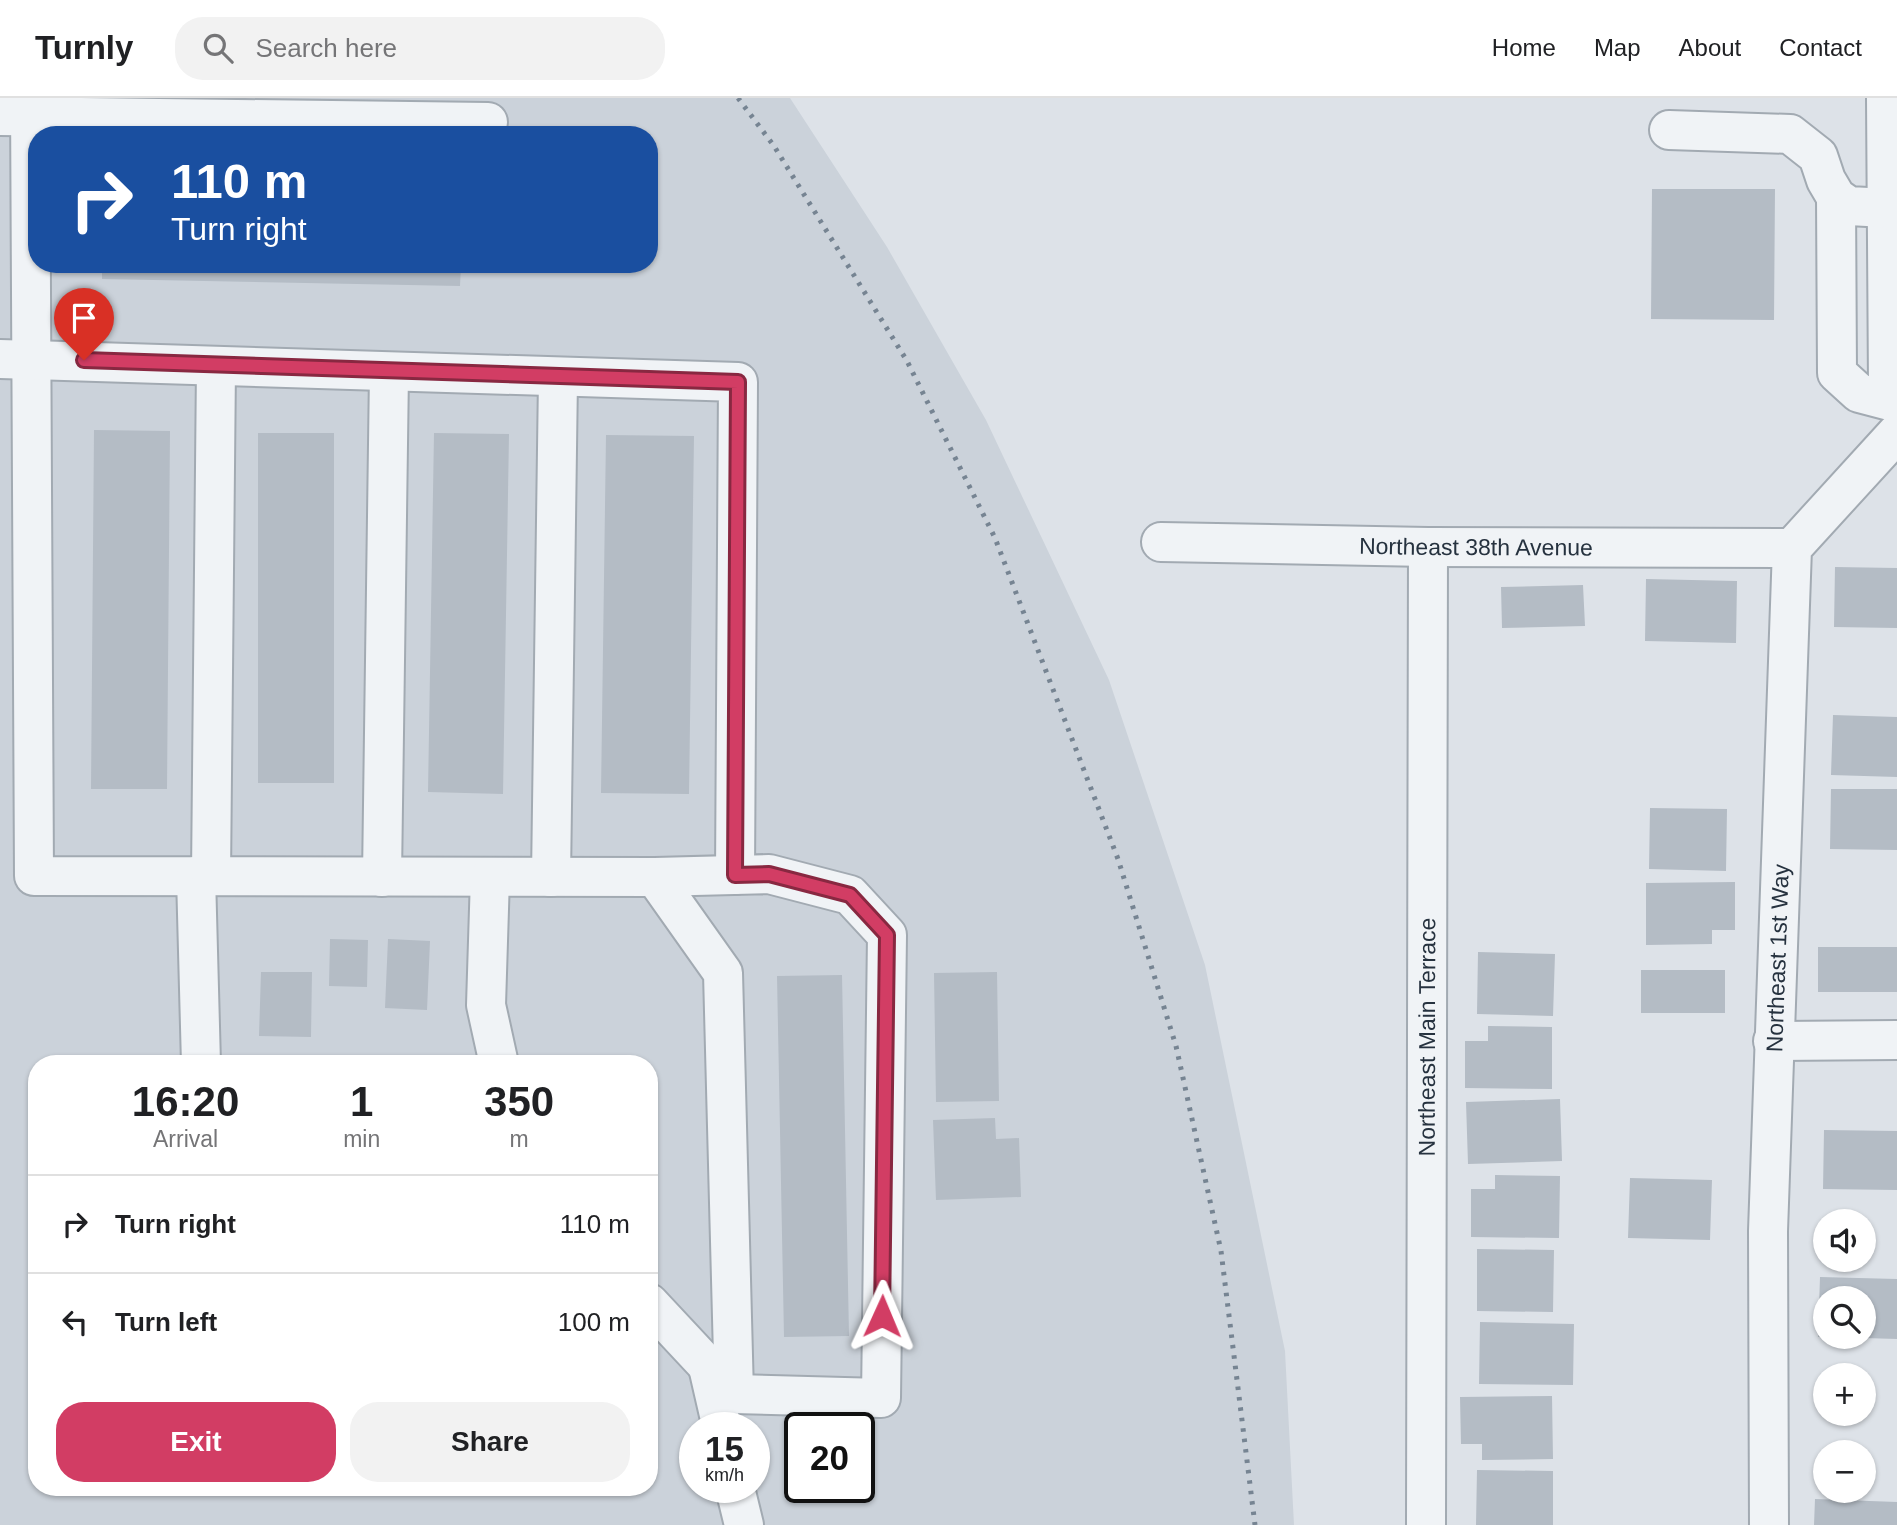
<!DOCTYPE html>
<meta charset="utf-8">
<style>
body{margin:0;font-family:Arial,sans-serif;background:#f2f2f2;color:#202124;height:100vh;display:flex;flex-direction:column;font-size:26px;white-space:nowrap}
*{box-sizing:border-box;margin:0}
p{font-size:23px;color:#757577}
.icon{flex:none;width:38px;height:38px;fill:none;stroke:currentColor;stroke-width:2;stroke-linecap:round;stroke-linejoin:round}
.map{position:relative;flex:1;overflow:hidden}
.drawer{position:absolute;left:28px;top:957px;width:630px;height:441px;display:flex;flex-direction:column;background:#fff;border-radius:28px;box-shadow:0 2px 5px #0004}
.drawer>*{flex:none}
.guide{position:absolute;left:28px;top:28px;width:630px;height:147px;border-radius:28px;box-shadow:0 2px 5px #0004;background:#1a4fa0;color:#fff;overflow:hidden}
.tools{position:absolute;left:1813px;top:1111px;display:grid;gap:14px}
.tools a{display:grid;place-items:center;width:63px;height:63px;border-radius:50%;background:#fff;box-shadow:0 2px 5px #0004;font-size:35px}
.speed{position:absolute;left:679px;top:1314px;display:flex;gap:14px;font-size:35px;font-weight:700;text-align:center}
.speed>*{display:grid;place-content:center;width:91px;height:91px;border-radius:50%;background:#fff;box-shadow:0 2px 5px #0004;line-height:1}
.speed small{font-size:18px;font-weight:400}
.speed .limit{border:4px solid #111;border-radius:10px;background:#fff;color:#111}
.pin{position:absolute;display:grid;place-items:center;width:60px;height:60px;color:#fff;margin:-72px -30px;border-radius:50% 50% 50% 0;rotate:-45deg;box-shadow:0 0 7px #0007}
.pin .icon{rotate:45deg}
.me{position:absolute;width:77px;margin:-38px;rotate:1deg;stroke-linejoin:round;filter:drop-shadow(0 0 5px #0008)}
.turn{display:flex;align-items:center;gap:24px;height:147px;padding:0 28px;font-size:32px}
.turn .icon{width:91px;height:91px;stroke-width:2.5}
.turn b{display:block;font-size:49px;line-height:60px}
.eta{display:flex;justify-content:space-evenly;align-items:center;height:119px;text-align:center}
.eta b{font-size:42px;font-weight:700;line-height:49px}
.action{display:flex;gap:14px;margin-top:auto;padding:14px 28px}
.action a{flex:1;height:80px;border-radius:28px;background:#d23d64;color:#fff;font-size:28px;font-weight:700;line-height:80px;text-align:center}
.action a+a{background:#f2f2f2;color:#202124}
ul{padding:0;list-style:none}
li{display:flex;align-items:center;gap:21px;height:98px;padding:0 28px;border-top:2px solid #e0e0e0}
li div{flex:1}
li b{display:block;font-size:26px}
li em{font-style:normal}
header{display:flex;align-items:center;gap:42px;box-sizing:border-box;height:98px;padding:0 35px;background:#fff;border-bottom:2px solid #e0e0e0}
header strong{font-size:33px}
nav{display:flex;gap:38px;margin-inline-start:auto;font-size:24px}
.search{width:490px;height:63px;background:#f2f2f2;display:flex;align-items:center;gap:18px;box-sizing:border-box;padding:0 24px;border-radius:28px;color:#757577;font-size:26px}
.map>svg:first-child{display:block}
.built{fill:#cbd2da;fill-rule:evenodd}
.building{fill:#b4bcc5}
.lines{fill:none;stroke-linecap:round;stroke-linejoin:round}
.minor-casing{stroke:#a2aab2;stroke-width:42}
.minor{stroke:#f0f3f6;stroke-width:38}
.rail{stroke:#768492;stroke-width:5;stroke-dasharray:3.5 7;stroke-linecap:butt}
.route-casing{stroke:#882841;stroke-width:18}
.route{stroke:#d23d64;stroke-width:12}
.labels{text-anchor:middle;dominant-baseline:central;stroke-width:5;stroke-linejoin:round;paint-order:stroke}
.street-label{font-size:23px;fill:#26323f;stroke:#edf1f5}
</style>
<header>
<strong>Turnly</strong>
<div class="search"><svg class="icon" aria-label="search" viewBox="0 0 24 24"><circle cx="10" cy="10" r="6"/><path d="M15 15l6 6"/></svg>Search here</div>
<nav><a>Home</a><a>Map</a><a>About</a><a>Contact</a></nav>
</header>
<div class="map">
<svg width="1897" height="1427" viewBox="0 0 1897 1427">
<rect width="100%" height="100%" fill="#dde2e8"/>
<path class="built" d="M 0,0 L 790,0 L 887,149 L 986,322 L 1109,582 L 1205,867 L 1285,1253 L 1294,1427 L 0,1427 ZM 37,37 L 649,37 L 649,166 L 37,166 ZM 37,966 L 649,966 L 649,1390 L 37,1390 ZM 695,1330 L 754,1330 L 754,1390 L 695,1390 ZM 800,1330 L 859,1330 L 859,1390 L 800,1390 Z"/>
<path class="building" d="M 1652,91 L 1775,91 L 1774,222 L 1651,221 Z
M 102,166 L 461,166 L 460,188 L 102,181 Z
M 94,332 L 170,333 L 167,691 L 91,691 Z
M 258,335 L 334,335 L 334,685 L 258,685 Z
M 434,335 L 509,336 L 503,696 L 428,694 Z
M 606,337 L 694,338 L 689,696 L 601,695 Z
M 1835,469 L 1897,470 L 1897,530 L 1834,529 Z
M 1646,481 L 1737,483 L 1736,545 L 1645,543 Z
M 1583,487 L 1585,528 L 1502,530 L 1501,489 Z
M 1833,617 L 1897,619 L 1897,679 L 1831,677 Z
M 1831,691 L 1897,691 L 1897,752 L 1830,751 Z
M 1650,710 L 1727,711 L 1726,773 L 1649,771 Z
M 1735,784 L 1735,832 L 1712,832 L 1712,846 L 1646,847 L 1646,785 Z
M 330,841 L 368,842 L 367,889 L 329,888 Z
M 388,841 L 430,843 L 427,912 L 385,910 Z
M 1818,849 L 1897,849 L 1897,894 L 1818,894 Z
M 1478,854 L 1555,856 L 1553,918 L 1477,916 Z
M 1641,872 L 1725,872 L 1725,915 L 1641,915 Z
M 261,874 L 312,874 L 311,939 L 259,938 Z
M 997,874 L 999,1003 L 936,1004 L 934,875 Z
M 842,877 L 849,1238 L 784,1239 L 777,878 Z
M 1488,928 L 1552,929 L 1552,991 L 1465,990 L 1465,943 L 1488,943 Z
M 1560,1001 L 1562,1063 L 1468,1066 L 1466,1004 Z
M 995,1020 L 996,1041 L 1019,1040 L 1021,1099 L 936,1102 L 933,1022 Z
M 1824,1032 L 1897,1033 L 1897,1092 L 1823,1091 Z
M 1495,1077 L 1560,1078 L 1559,1140 L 1471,1139 L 1471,1091 L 1495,1091 Z
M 1630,1080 L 1712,1082 L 1710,1142 L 1628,1140 Z
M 1477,1151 L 1554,1152 L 1553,1214 L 1477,1213 Z
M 1820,1179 L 1897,1181 L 1897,1241 L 1864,1240 L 1864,1200 L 1825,1200 L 1825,1239 L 1818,1239 Z
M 1480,1224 L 1574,1226 L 1573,1287 L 1479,1286 Z
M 1552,1298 L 1553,1361 L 1482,1362 L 1482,1346 L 1461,1346 L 1460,1299 Z
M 1477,1372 L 1553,1373 L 1553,1427 L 1476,1427 Z
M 1815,1401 L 1897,1404 L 1897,1427 L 1814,1427 Z"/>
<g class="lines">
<g class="minor-casing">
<g id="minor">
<path d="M 30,0 L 34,778 L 655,779 L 769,776 L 850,797 L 887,837 L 881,1300 L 734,1296 L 649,1205"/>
<path d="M 1886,0 L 1888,288 L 1897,301"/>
<path d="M 0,18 L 488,24"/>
<path d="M 1669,32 L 1790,36 L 1818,58 L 1826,82 L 1836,99 L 1849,108 L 1886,110 L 1897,115"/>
<path d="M 1836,99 L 1837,275 L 1859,295 L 1897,305"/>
<path d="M 0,261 L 738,284 L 735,777"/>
<path id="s1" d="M 1161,444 L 1428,449 L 1792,450"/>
<path d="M 196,778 L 201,966"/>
<path d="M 211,778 L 216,268"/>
<path d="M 382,779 L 389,274"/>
<path d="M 490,779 L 486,907 L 499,966"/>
<path d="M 551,779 L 558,280"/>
<path d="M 655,779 L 723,875 L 734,1296"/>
<path d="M 1773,943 L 1897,942"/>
<path d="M 708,1269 L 722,1330"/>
<path d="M 735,1390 L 744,1427"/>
<path id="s2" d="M 1426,1427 L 1428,449"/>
<path id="s3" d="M 1769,1427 L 1768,1133 L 1792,450 L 1897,335"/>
</g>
</g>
<use href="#minor" class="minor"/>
<path class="rail" d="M 738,0 L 774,48 L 907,263 L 995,440 L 1118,761 L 1176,948 L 1221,1153 L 1255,1427"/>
</g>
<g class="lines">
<g class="route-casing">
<path id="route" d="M 84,262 L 738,284 L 735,777 L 769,776 L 850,797 L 887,837 L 882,1218"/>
</g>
<use href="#route" class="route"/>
</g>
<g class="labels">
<g class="street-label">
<text stroke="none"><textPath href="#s1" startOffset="315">Northeast 38th Avenue</textPath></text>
<text stroke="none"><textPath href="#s3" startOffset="567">Northeast 1st Way</textPath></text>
<text stroke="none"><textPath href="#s2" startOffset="488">Northeast Main Terrace</textPath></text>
</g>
</g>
</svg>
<div class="tools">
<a><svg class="icon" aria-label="sound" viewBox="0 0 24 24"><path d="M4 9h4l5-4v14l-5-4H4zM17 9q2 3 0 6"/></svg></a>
<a><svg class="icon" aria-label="search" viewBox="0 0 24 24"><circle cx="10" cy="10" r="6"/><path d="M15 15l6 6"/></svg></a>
<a>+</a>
<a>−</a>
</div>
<div class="speed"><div>15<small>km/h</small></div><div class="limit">20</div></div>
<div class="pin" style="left:84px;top:262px;background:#d93025"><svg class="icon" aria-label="arrive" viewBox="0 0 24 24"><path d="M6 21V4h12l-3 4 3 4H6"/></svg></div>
<svg class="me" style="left:882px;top:1218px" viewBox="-20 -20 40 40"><path d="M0-17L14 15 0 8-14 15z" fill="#d23d64" stroke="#fff" stroke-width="4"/></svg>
<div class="guide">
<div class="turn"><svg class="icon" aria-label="right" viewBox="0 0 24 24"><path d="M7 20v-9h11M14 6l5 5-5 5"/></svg><div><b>110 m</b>Turn right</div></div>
</div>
<section class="drawer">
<div class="eta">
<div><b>16:20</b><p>Arrival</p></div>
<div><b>1</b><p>min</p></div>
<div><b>350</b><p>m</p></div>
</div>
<ul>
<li><svg class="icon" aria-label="right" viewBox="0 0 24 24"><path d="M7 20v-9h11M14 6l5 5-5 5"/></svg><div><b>Turn right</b></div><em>110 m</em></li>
<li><svg class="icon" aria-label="left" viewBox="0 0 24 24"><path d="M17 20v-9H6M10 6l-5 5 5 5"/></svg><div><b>Turn left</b></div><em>100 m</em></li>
</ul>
<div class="action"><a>Exit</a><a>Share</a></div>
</section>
</div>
